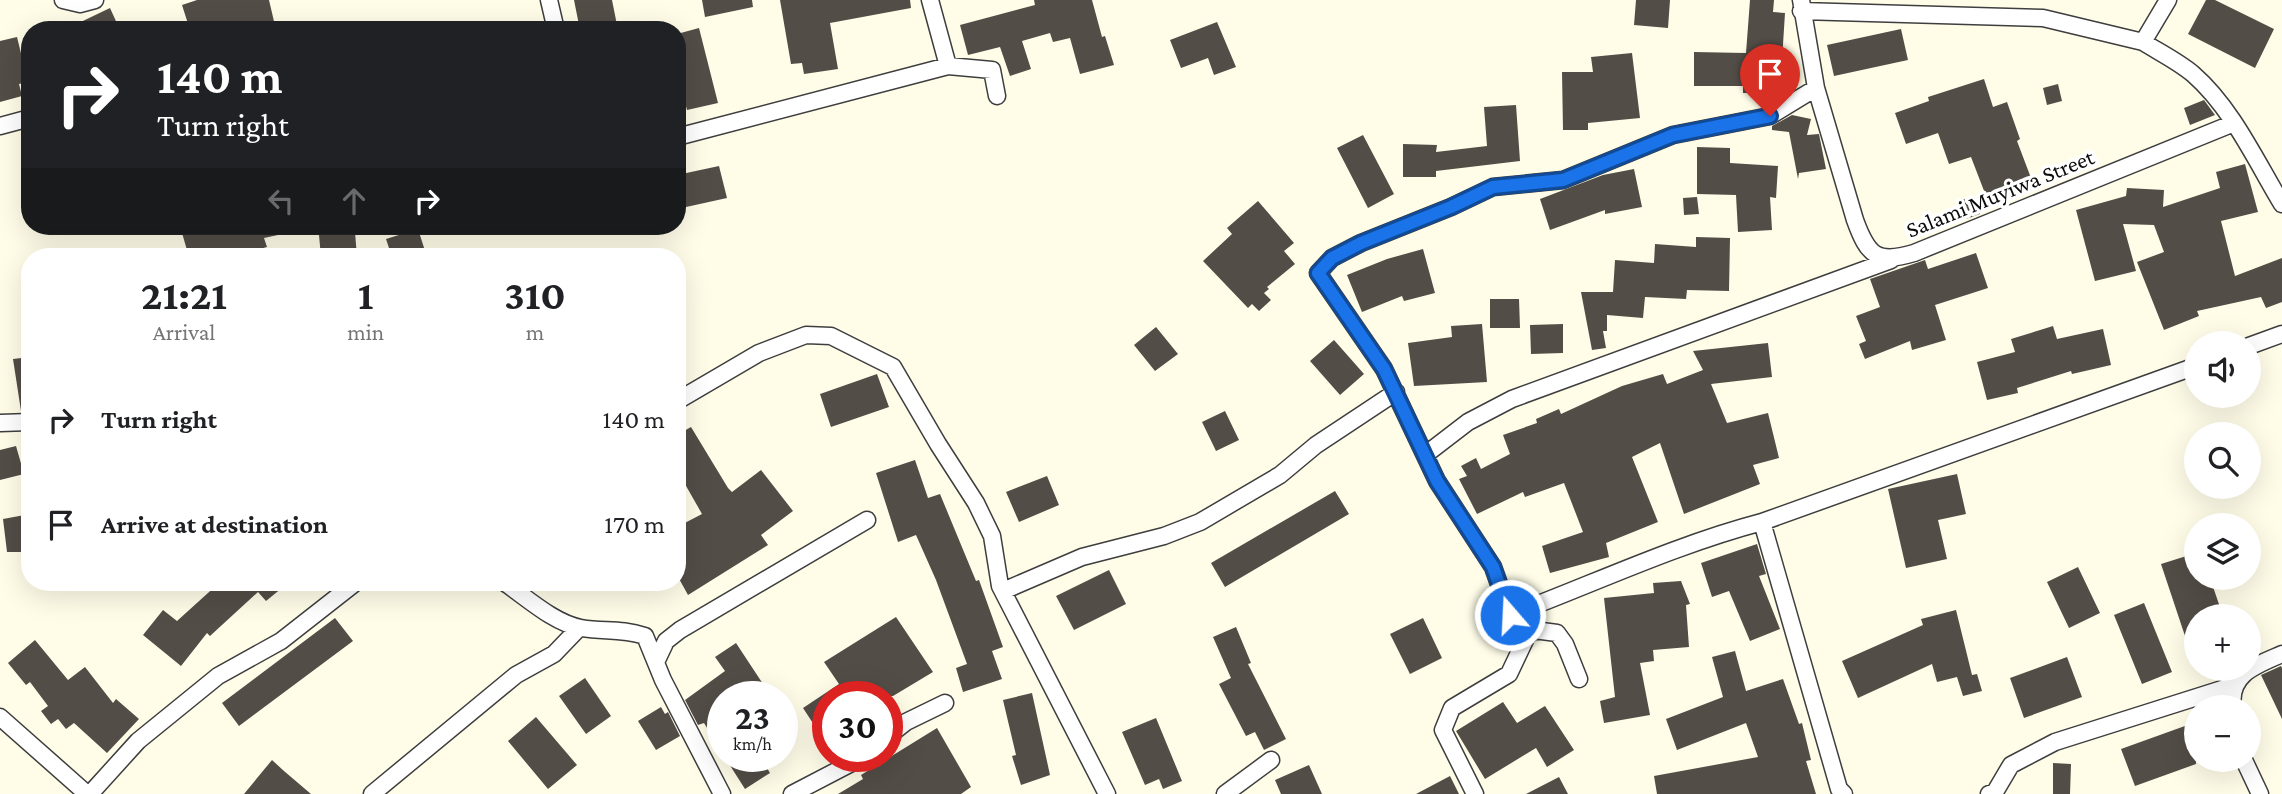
<!DOCTYPE html>
<meta charset="utf-8">
<style>
body{margin:0;font-family:"Crimson Pro",serif;background:#f6f6f6;color:#202124;height:100vh;display:flex;flex-direction:column;font-size:26px;white-space:nowrap}
*{box-sizing:border-box;margin:0}
p{font-size:23px;color:#757577}
.icon{flex:none;width:38px;height:38px;fill:none;stroke:currentColor;stroke-width:2;stroke-linecap:round;stroke-linejoin:round}
.map{position:relative;flex:1;overflow:hidden}
.sheet{position:absolute;left:21px;top:248px;width:665px;height:343px;display:flex;flex-direction:column;background:#fff;border-radius:28px;box-shadow:0 7px 28px #0002}
.sheet>*{flex:none}
.hud{position:absolute;left:21px;top:21px;width:665px;height:214px;border-radius:28px;box-shadow:0 7px 28px #0002;background:#202124;color:#fff;overflow:hidden}
.controls{position:absolute;left:2184px;top:331px;display:grid;gap:14px}
.controls a{display:grid;place-items:center;width:77px;height:77px;border-radius:50%;background:#fff;box-shadow:0 7px 28px #0002;font-size:35px}
.speed{position:absolute;left:707px;top:681px;display:flex;gap:14px;font-size:35px;font-weight:700;text-align:center}
.speed>*{display:grid;place-content:center;width:91px;height:91px;border-radius:50%;background:#fff;box-shadow:0 7px 28px #0002;line-height:1}
.speed small{font-size:18px;font-weight:400}
.speed .limit{border:10px solid #d22;background:#fff;color:#111}
.pin{position:absolute;display:grid;place-items:center;width:60px;height:60px;color:#fff;margin:-72px -30px;border-radius:50% 50% 50% 0;rotate:-45deg;box-shadow:0 0 7px #0007}
.pin .icon{rotate:45deg}
.me{position:absolute;width:77px;margin:-38px;rotate:341deg;stroke-linejoin:round;filter:drop-shadow(0 0 5px #0008)}
.turn{display:flex;align-items:center;gap:24px;height:147px;padding:0 21px;font-size:32px}
.turn .icon{width:91px;height:91px;stroke-width:2.5}
.turn b{display:block;font-size:49px;line-height:60px}
.lanes{display:flex;align-items:center;height:66px;padding:0 21px;background:#0003;justify-content:center;gap:35px;direction:ltr}
.lanes .off{opacity:.35}
.eta{display:flex;justify-content:space-evenly;align-items:center;height:119px;text-align:center}
.eta b{font-size:42px;font-weight:700;line-height:49px}
ul{padding:0;list-style:none}
li{display:flex;align-items:center;gap:21px;height:105px;padding:0 21px}
li div{flex:1}
li b{display:block;font-size:26px}
li em{font-style:normal}
.map>svg:first-child{display:block}
.building{fill:#534d47}
.lines{fill:none;stroke-linecap:round;stroke-linejoin:round}
.street-casing{stroke:#3e3e3e;stroke-width:19}
.street{stroke:#fff;stroke-width:16}
.route-casing{stroke:#114b97;stroke-width:18}
.route{stroke:#1a73e8;stroke-width:12}
.labels{text-anchor:middle;dominant-baseline:central;stroke-width:7;stroke-linejoin:round;paint-order:stroke}
.street-label{font-size:23px;fill:#0b0b0b;stroke:#fff}
</style>
<div class="map">
<svg width="2282" height="794" viewBox="0 0 2282 794">
<rect width="100%" height="100%" fill="#fffde8"/>
<path class="building" d="M 197,0 L 269,0 L 276,30 L 190,30 L 182,5 Z
M 574,0 L 612,0 L 618,30 L 580,30 Z
M 702,0 L 752,0 L 753,7 L 705,17 Z
M 780,0 L 910,0 L 911,8 L 830,23 L 838,69 L 804,74 L 802,63 L 791,64 Z
M 1034,0 L 1092,0 L 1102,37 L 1105,36 L 1114,65 L 1080,74 L 1070,38 L 1053,42 L 1050,33 L 1022,41 L 1031,69 L 1010,76 L 1000,47 L 968,55 L 960,25 L 1035,5 Z
M 1636,0 L 1670,0 L 1668,28 L 1634,25 Z
M 1750,0 L 1774,0 L 1773,12 L 1785,13 L 1782,60 L 1792,60 L 1791,91 L 1774,101 L 1775,93 L 1743,93 L 1743,86 L 1694,86 L 1694,52 L 1746,53 Z
M 2206,0 L 2215,0 L 2274,29 L 2255,68 L 2188,34 Z
M 110,8 L 120,30 L 64,30 Z
M 1217,22 L 1236,67 L 1214,75 L 1208,58 L 1181,68 L 1170,40 Z
M 699,28 L 718,103 L 687,110 L 677,71 L 677,34 Z
M 1901,29 L 1908,60 L 1834,76 L 1827,45 Z
M 17,37 L 28,82 L 19,84 L 22,96 L 0,102 L 0,41 Z
M 1632,53 L 1640,118 L 1588,123 L 1588,130 L 1563,130 L 1562,72 L 1593,72 L 1591,57 Z
M 1984,79 L 1993,107 L 2007,102 L 2020,139 L 2017,141 L 2031,178 L 1986,196 L 1971,157 L 1949,164 L 1938,133 L 1906,144 L 1895,113 L 1929,101 L 1928,97 Z
M 2058,84 L 2062,101 L 2047,105 L 2043,88 Z
M 2204,100 L 2215,115 L 2190,125 L 2184,108 Z
M 1516,105 L 1520,161 L 1436,171 L 1436,177 L 1403,177 L 1403,144 L 1437,145 L 1436,152 L 1487,146 L 1484,107 Z
M 1792,115 L 1811,119 L 1807,135 L 1819,134 L 1826,169 L 1799,173 L 1798,179 L 1789,132 L 1772,130 L 1772,126 Z
M 1363,135 L 1394,194 L 1368,208 L 1337,148 Z
M 1697,147 L 1730,148 L 1730,163 L 1778,166 L 1776,198 L 1770,197 L 1772,230 L 1738,232 L 1736,195 L 1697,194 Z
M 2245,164 L 2258,212 L 2221,221 L 2235,276 L 2282,258 L 2282,302 L 2266,308 L 2261,297 L 2197,311 L 2199,316 L 2164,330 L 2137,262 L 2164,252 L 2154,225 L 2123,224 L 2136,271 L 2095,281 L 2076,210 L 2126,196 L 2127,188 L 2164,190 L 2163,207 L 2220,188 L 2216,172 Z
M 719,166 L 727,198 L 677,209 L 677,175 Z
M 1634,169 L 1642,207 L 1605,214 L 1605,210 L 1550,230 L 1540,199 L 1603,175 Z
M 1973,196 L 1980,214 L 1966,219 L 1959,201 Z
M 1697,197 L 1699,214 L 1684,215 L 1683,198 Z
M 1258,201 L 1294,243 L 1284,251 L 1295,264 L 1267,287 L 1269,289 L 1264,293 L 1271,300 L 1259,311 L 1252,304 L 1248,308 L 1203,261 L 1232,234 L 1227,228 Z
M 180,226 L 291,226 L 292,232 L 264,238 L 267,247 L 229,257 L 189,257 Z
M 418,229 L 427,257 L 392,257 L 386,239 Z
M 355,232 L 357,257 L 321,257 L 319,235 Z
M 1696,237 L 1730,238 L 1729,291 L 1687,290 L 1686,299 L 1645,297 L 1643,318 L 1607,315 L 1607,331 L 1603,331 L 1606,348 L 1592,350 L 1581,292 L 1613,292 L 1615,260 L 1654,263 L 1655,244 L 1696,247 Z
M 1423,249 L 1435,293 L 1404,301 L 1402,296 L 1362,312 L 1347,275 L 1387,259 Z
M 1976,253 L 1988,288 L 1935,305 L 1946,340 L 1912,350 L 1910,341 L 1865,359 L 1859,344 L 1866,341 L 1856,316 L 1880,307 L 1870,279 L 1925,260 L 1928,269 Z
M 1490,299 L 1519,299 L 1520,328 L 1490,328 Z
M 1482,324 L 1487,382 L 1414,386 L 1408,343 L 1452,337 L 1451,326 Z
M 1563,324 L 1563,353 L 1531,354 L 1530,325 Z
M 2053,326 L 2057,339 L 2103,329 L 2111,365 L 2072,374 L 2071,371 L 2017,388 L 2018,393 L 1987,400 L 1977,362 L 2015,352 L 2011,339 Z
M 1156,327 L 1178,354 L 1155,371 L 1134,345 Z
M 1334,340 L 1364,374 L 1340,395 L 1310,361 Z
M 1768,343 L 1772,377 L 1711,384 L 1727,423 L 1768,413 L 1779,458 L 1753,465 L 1760,484 L 1684,514 L 1660,443 L 1632,457 L 1658,522 L 1606,543 L 1609,557 L 1550,573 L 1542,546 L 1583,532 L 1564,483 L 1525,497 L 1523,492 L 1477,514 L 1459,479 L 1467,476 L 1461,466 L 1476,458 L 1481,469 L 1510,454 L 1503,435 L 1537,423 L 1536,419 L 1559,409 L 1561,414 L 1622,386 L 1663,374 L 1667,384 L 1703,370 L 1693,351 Z
M 30,357 L 30,410 L 21,411 L 13,359 Z
M 877,374 L 889,407 L 831,427 L 820,394 Z
M 1225,411 L 1239,440 L 1216,451 L 1202,422 Z
M 691,427 L 728,488 L 732,492 L 761,470 L 793,511 L 761,535 L 768,545 L 688,595 L 677,575 L 677,527 L 702,514 L 677,470 L 677,435 Z
M 16,446 L 24,474 L 0,480 L 0,450 Z
M 915,460 L 928,498 L 940,494 L 976,581 L 979,580 L 1003,647 L 992,651 L 1002,679 L 963,692 L 956,668 L 967,664 L 936,580 L 916,535 L 898,542 L 876,473 Z
M 1957,474 L 1966,514 L 1938,520 L 1947,559 L 1906,568 L 1888,489 Z
M 1047,476 L 1059,505 L 1019,522 L 1006,492 Z
M 1335,491 L 1349,514 L 1225,587 L 1211,563 Z
M 30,514 L 30,552 L 7,552 L 3,519 Z
M 1757,544 L 1766,574 L 1759,576 L 1780,629 L 1750,641 L 1729,591 L 1712,597 L 1701,563 Z
M 2196,553 L 2196,578 L 2210,578 L 2223,616 L 2196,616 L 2196,632 L 2185,636 L 2161,564 Z
M 2078,567 L 2100,613 L 2069,628 L 2047,582 Z
M 1109,570 L 1126,604 L 1074,630 L 1056,596 Z
M 1681,581 L 1690,604 L 1686,605 L 1689,647 L 1653,650 L 1654,661 L 1640,663 L 1650,715 L 1604,723 L 1600,701 L 1615,697 L 1604,598 L 1654,593 L 1653,583 Z
M 219,583 L 288,583 L 266,601 L 258,592 L 210,636 L 207,633 L 181,666 L 143,635 L 163,610 L 177,621 Z
M 2144,603 L 2172,672 L 2142,684 L 2114,615 Z
M 1956,610 L 1972,675 L 1977,674 L 1982,691 L 1963,696 L 1957,677 L 1937,682 L 1932,664 L 1858,698 L 1842,661 L 1923,625 L 1921,619 Z
M 896,617 L 933,672 L 893,696 L 828,696 L 828,746 L 803,708 L 839,684 L 824,662 Z
M 335,618 L 353,641 L 239,726 L 222,703 Z
M 1423,618 L 1442,658 L 1410,674 L 1390,634 Z
M 1236,627 L 1251,663 L 1248,664 L 1286,739 L 1264,750 L 1255,732 L 1246,736 L 1219,684 L 1231,678 L 1213,637 Z
M 35,640 L 68,680 L 85,667 L 113,703 L 116,699 L 139,719 L 107,753 L 74,723 L 66,729 L 58,719 L 51,724 L 41,711 L 48,706 L 30,682 L 26,685 L 8,663 Z
M 736,643 L 771,696 L 723,696 L 723,754 L 704,723 L 698,725 L 685,700 L 725,671 L 715,657 Z
M 1735,651 L 1746,691 L 1783,679 L 1799,724 L 1802,723 L 1811,760 L 1806,761 L 1816,794 L 1657,794 L 1654,776 L 1758,757 L 1746,723 L 1677,750 L 1666,719 L 1723,697 L 1712,657 Z
M 2067,657 L 2082,697 L 2024,718 L 2010,678 Z
M 2281,666 L 2282,668 L 2282,719 L 2261,675 Z
M 585,678 L 611,716 L 586,734 L 559,696 Z
M 1032,693 L 1050,775 L 1021,785 L 1012,756 L 1016,755 L 1003,700 Z
M 1503,702 L 1517,723 L 1545,706 L 1574,750 L 1547,767 L 1536,748 L 1485,779 L 1456,731 Z
M 661,707 L 665,714 L 668,712 L 680,736 L 656,750 L 638,721 Z
M 536,717 L 577,765 L 548,789 L 508,741 Z
M 1156,718 L 1182,781 L 1163,789 L 1159,779 L 1145,785 L 1122,732 Z
M 2196,722 L 2196,764 L 2135,786 L 2121,749 Z
M 937,728 L 971,787 L 961,794 L 838,794 L 863,779 L 861,775 Z
M 724,756 L 760,756 L 770,773 L 745,789 Z
M 272,760 L 284,771 L 311,794 L 244,794 Z
M 2053,763 L 2071,764 L 2070,794 L 2053,794 Z
M 1309,765 L 1322,794 L 1281,794 L 1275,780 Z
M 1450,776 L 1459,794 L 1416,794 Z
M 1559,777 L 1568,794 L 1526,794 Z"/>
<g class="lines">
<g class="street-casing">
<path id="street" d="M 63,0 L 80,4 L 95,0
M 549,0 L 556,30
M 1801,0 L 1816,88 L 1855,220 C 1868,256 1877,264 1914,253 L 2234,123
M 1801,11 L 2043,18 L 2143,42 L 2168,0
M 2143,42 C 2159,52 2179,62 2193,74 C 2232,108 2256,161 2282,204
M 948,66 L 992,70 L 997,96
M 0,126 L 30,118
M 677,137 L 948,66 L 930,0
M 2249,346 L 2282,334
M 677,401 L 759,353 L 806,335 L 831,336 L 893,367 L 938,444 L 976,503 L 992,536 L 1000,586 L 1107,794
M 0,423 L 30,422
M 1425,455 L 1468,422 L 1512,399 L 1891,260
M 1762,522 L 1839,789 L 1844,794
M 505,583 C 527,598 554,623 581,628 C 605,632 620,628 645,636 L 663,680 L 722,794
M 1003,591 L 1082,557 L 1164,536 L 1200,522 L 1280,475 L 1316,445 L 1396,392
M 1510,615 C 1593,584 1675,545 1762,522 L 2196,366
M 1527,636 L 1534,630 L 1557,633 L 1565,644 L 1579,679
M 657,660 L 666,641 L 680,630 L 867,520
M 2233,707 C 2228,674 2257,665 2282,654
M 0,717 L 87,794
M 887,737 L 906,722 L 945,703
M 2244,760 L 2260,794
M 90,794 L 138,741 L 218,676 L 281,641 L 355,583
M 372,794 L 516,675 L 554,654 L 579,628
M 792,794 L 865,756
M 1225,794 L 1271,760
M 1475,794 L 1443,730 L 1452,708 L 1509,674 L 1527,636 L 1510,615 L 1493,567 L 1437,481 L 1384,369 L 1318,273 L 1332,258 L 1361,243 L 1451,207 L 1493,187 L 1563,180 L 1673,135 L 1770,116 L 1816,88
M 1989,794 L 1995,792 L 2011,765 L 2055,742 L 2235,685"/>
</g>
<use href="#street" class="street"/>
</g>
<g class="lines">
<g class="route-casing">
<path id="route" d="M 1510,615 L 1493,567 L 1437,481 L 1384,369 L 1318,273 L 1332,258 L 1361,243 L 1451,207 L 1493,187 L 1563,180 L 1673,135 L 1770,116"/>
</g>
<use href="#route" class="route"/>
</g>
<g class="labels">
<g class="street-label">
<text transform="translate(2000 193) rotate(-22)">Salami Muyiwa Street</text>
</g>
</g>
</svg>
<div class="controls">
<a><svg class="icon" aria-label="sound" viewBox="0 0 24 24"><path d="M4 9h4l5-4v14l-5-4H4zM17 9q2 3 0 6"/></svg></a>
<a><svg class="icon" aria-label="search" viewBox="0 0 24 24"><circle cx="10" cy="10" r="6"/><path d="M15 15l6 6"/></svg></a>
<a><svg class="icon" aria-label="layers" viewBox="0 0 24 24"><path d="M12 4l9 5-9 5-9-5zM3 14l9 5 9-5"/></svg></a>
<a>+</a>
<a>−</a>
</div>
<div class="speed"><div>23<small>km/h</small></div><div class="limit">30</div></div>
<div class="pin" style="left:1770px;top:116px;background:#d93025"><svg class="icon" aria-label="arrive" viewBox="0 0 24 24"><path d="M6 21V4h12l-3 4 3 4H6"/></svg></div>
<svg class="me" style="left:1510px;top:615px" viewBox="-20 -20 40 40"><circle r="17" fill="#1a73e8" stroke="#fff" stroke-width="3"/><path d="M0-11L8 9 0 5-8 9z" fill="#fff"/></svg>
<div class="hud">
<div class="turn"><svg class="icon" aria-label="right" viewBox="0 0 24 24"><path d="M7 20v-9h11M14 6l5 5-5 5"/></svg><div><b>140 m</b>Turn right</div></div>
<div class="lanes"><svg class="icon off" aria-label="left" viewBox="0 0 24 24"><path d="M17 20v-9H6M10 6l-5 5 5 5"/></svg><svg class="icon off" aria-label="ahead" viewBox="0 0 24 24"><path d="M12 20V5M6 11l6-6 6 6"/></svg><svg class="icon" aria-label="right" viewBox="0 0 24 24"><path d="M7 20v-9h11M14 6l5 5-5 5"/></svg></div>
</div>
<section class="sheet">
<div class="eta">
<div><b>21:21</b><p>Arrival</p></div>
<div><b>1</b><p>min</p></div>
<div><b>310</b><p>m</p></div>
</div>
<ul>
<li><svg class="icon" aria-label="right" viewBox="0 0 24 24"><path d="M7 20v-9h11M14 6l5 5-5 5"/></svg><div><b>Turn right</b></div><em>140 m</em></li>
<li><svg class="icon" aria-label="arrive" viewBox="0 0 24 24"><path d="M6 21V4h12l-3 4 3 4H6"/></svg><div><b>Arrive at destination</b></div><em>170 m</em></li>
</ul>
</section>
</div>
